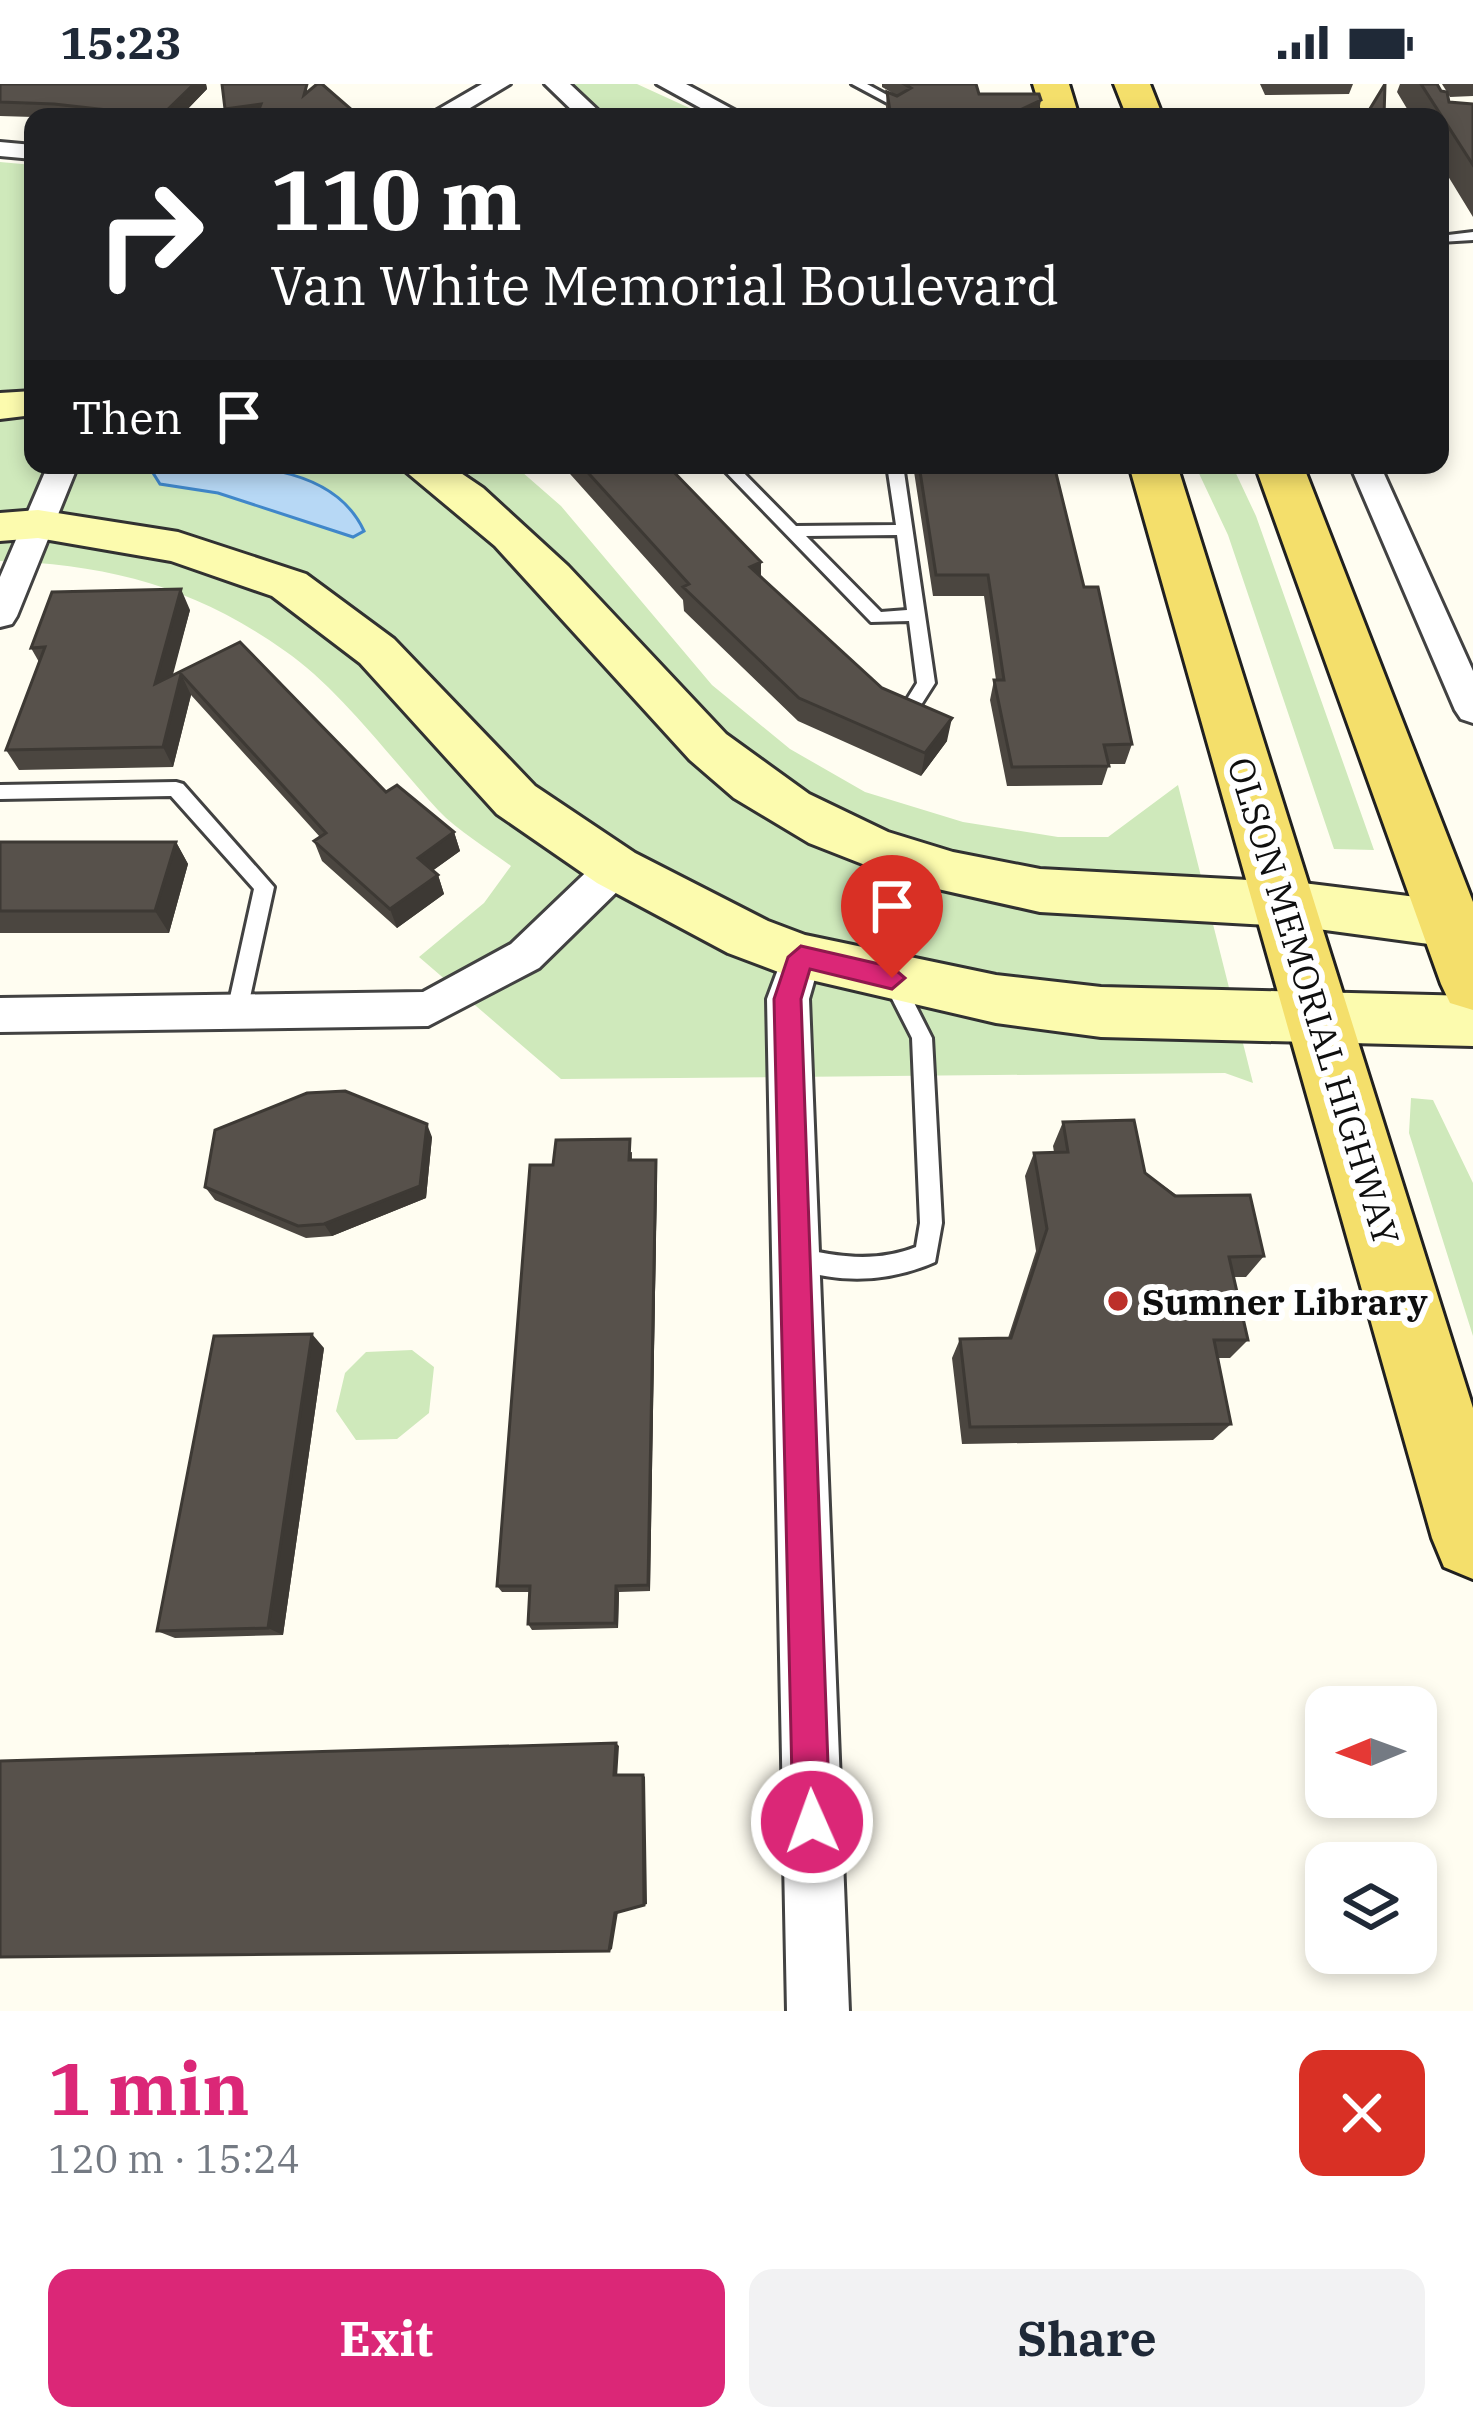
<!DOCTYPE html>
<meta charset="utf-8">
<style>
body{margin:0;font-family:"IBM Plex Serif",serif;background:#f2f2f3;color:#1f2937;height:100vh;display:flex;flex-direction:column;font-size:45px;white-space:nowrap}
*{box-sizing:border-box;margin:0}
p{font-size:39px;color:#747a83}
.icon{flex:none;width:66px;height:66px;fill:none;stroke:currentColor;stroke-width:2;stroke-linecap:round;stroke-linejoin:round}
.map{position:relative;height:1927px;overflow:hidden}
.panel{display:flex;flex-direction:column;background:#fff;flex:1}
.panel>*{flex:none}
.banner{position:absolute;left:24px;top:24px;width:1425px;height:366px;border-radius:24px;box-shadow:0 6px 18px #0003;background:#202124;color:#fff;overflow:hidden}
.needle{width:78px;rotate:269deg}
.tools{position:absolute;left:1305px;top:1602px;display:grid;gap:24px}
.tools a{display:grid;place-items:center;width:132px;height:132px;border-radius:24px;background:#fff;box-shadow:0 6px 18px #0003;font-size:60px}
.pin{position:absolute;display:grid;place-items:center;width:102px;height:102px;color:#fff;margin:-123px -51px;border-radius:50% 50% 50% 0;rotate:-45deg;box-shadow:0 0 12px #0007}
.pin .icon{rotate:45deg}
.me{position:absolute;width:132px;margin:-66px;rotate:358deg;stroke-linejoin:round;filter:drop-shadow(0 0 9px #0008)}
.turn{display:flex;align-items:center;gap:42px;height:252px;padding:0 48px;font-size:54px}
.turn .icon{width:156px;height:156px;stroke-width:2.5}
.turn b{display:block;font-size:84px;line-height:102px}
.then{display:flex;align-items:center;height:114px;padding:0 48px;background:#0003;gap:24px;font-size:45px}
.round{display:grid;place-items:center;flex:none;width:126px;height:126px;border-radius:24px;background:#f2f2f3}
.headline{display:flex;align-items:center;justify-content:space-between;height:204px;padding:0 48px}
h1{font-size:72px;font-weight:800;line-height:90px;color:#db2777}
.action{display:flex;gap:24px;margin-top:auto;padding:24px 48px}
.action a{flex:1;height:138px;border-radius:24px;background:#db2777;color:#fff;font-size:48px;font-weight:800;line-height:138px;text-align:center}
.action a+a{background:#f2f2f3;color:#1f2937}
.status{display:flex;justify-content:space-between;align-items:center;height:84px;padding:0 60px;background:#fff;direction:ltr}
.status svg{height:33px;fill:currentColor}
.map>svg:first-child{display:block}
.green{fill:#cfe9bb}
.water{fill:#b7d8f5;stroke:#4087ca;stroke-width:3}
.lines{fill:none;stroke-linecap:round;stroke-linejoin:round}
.lane-casing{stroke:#424242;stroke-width:6}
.street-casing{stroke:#424242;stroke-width:6}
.secondary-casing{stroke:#313131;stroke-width:6}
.primary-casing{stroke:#202020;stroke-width:6}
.lane{fill:#fff;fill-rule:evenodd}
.street{fill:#fff;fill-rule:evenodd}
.secondary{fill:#fcfbae;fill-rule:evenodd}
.primary{fill:#f4df6b;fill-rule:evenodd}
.wall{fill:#4b4640}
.shaded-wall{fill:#3d3934}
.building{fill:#57514b;stroke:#3d3934;stroke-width:3}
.route{fill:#db2777;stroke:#8e194d;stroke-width:3}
.poi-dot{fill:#bc302a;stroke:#fff;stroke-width:4.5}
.labels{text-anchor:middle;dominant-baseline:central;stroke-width:12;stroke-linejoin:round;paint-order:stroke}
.street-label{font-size:36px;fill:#0f0f0f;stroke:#fff}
.poi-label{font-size:36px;font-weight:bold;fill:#0f0f0f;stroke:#fff;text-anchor:start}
</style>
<div class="status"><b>15:23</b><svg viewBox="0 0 49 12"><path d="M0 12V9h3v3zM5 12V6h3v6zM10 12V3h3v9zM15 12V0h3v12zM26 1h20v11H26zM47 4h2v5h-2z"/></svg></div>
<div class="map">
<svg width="1473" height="1927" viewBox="0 0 1473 1927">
<rect width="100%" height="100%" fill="#fffdf1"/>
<path class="green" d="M 570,0 L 637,0 L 709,33 L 609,33 Z
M 0,78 L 33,81 L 33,381 L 514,381 L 561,422 L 712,601 L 790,665 L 865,708 L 963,738 L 1058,753 L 1108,753 L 1178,701 L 1253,999 L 1225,989 L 561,995 L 419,873 L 484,819 L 511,782 C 487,764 459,748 438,726 C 392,676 340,605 285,567 C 195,503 108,480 0,477 Z
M 1195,381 L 1232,381 L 1256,432 L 1374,766 L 1334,765 L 1228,451 Z
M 1411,1014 L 1433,1016 L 1473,1099 L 1473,1252 L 1409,1049 Z
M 412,1266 L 434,1283 L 429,1329 L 397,1355 L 356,1356 L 336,1327 L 345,1289 L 366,1268 Z"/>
<path class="water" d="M 148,381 C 217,381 329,371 364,447 L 353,453 L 218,409 L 160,400 Z"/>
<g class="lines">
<g class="lane-casing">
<path id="lane" d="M 852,0 L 867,0 L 905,21 L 895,23 Z
M 1473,148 L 1473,156 L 1440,158 L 1440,152 Z
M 719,381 L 736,381 L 796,442 L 896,441 L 887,381 L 903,381 L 935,599 L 914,632 L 902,632 L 899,628 L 917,599 L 909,537 L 871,538 ZM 897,451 L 907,526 L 881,528 L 806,452 Z
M 176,698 L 183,700 L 274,803 L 247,927 L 244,933 L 230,933 L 227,927 L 254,805 L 171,712 L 0,715 L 0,701 Z
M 892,887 L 899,889 L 932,954 L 942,1139 L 935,1178 C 887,1199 837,1200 787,1182 L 783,1174 L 787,1166 L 795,1163 C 836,1173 876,1179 916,1163 L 920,1139 L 912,954 L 882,895 L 885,889 Z"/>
</g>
<g class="street-casing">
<path id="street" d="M 482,0 L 510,0 L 455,33 L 425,33 Z
M 545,0 L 570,0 L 605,33 L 579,33 Z
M 657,0 L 686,0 L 747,33 L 717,33 Z
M 0,58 L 33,61 L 33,75 L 0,72 Z
M 48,381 L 78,381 L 17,532 L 12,540 L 0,543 L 0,493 Z
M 1350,381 L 1380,381 L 1473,587 L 1473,639 L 1461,635 L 1455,626 Z
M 616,769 L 630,773 L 635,784 L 630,795 L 539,884 L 428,942 L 0,948 L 0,914 L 423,908 L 511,860 L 602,773 Z
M 801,857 L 815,861 L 821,873 L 809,915 L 849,1927 L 787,1927 L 767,915 L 787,861 Z"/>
</g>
<g class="secondary-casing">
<path id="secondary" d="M 33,307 L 33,331 L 0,335 L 0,309 Z
M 398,381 L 449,381 L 483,404 L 568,482 L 726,650 L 809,710 L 888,748 L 953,768 L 1040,785 L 1303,799 L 1473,820 L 1473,866 L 1303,843 L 1040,828 L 911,799 L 809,759 L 734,714 L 690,676 L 495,462 Z
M 38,426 L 178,448 L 306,490 L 394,555 L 535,702 L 635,769 L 768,837 L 805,851 L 996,891 L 1101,903 L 1473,912 L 1473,962 L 1101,953 L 996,939 L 781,889 L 728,869 L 597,799 L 497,730 L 360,579 L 272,512 L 171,477 L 38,454 L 0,457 L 0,429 Z"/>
</g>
<g class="primary-casing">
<path id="primary" d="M 1033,0 L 1069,0 L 1079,33 L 1043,33 Z
M 1114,0 L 1150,0 L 1163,33 L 1127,33 Z
M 1129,381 L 1177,381 L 1473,1324 L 1473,1495 L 1444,1483 L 1432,1454 Z
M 1255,381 L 1303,381 L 1473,818 L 1473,926 L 1450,919 L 1441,900 Z"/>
</g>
<use href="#lane" class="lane"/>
<use href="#street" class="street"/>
<use href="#secondary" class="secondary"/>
<use href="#primary" class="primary"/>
</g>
<path class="wall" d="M 0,0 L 206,0 L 207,5 L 180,33 L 33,33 L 0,32 Z
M 882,0 L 976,0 L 979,10 L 1038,32 L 887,33 L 886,23 L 887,8 L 894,10 L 882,3 Z
M 1260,0 L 1353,0 L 1349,10 L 1265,11 Z
M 1400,0 L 1437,0 L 1441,7 L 1447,8 L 1442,0 L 1473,0 L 1473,12 L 1450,13 L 1447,8 L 1449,18 L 1473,20 L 1473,133 L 1440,79 L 1440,33 L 1412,33 L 1397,8 Z
M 562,381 L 667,381 L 761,478 L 761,493 L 882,604 L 947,657 L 921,692 L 798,637 L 684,527 L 683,516 Z
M 913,381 L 1054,381 L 1084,503 L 1132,660 L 1125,680 L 1109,680 L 1102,701 L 1007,702 L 990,616 L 994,596 L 996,596 L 984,512 L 933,512 Z
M 190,526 L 172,591 L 240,558 L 386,708 L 454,748 L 460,767 L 433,786 L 438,791 L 444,810 L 397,844 L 322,777 L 314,757 L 320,753 L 191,611 L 173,683 L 19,686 L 6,666 L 39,578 L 31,564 Z
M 0,758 L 176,758 L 188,780 L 169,849 L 0,849 Z
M 1063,1038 L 1145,1089 L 1264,1172 L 1246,1193 L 1234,1193 L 1248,1256 L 1230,1274 L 1218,1274 L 1231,1340 L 1213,1356 L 962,1360 L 952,1274 L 960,1255 L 1008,1254 L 1036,1167 L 1025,1092 L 1034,1069 L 1054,1068 L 1053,1062 Z
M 432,1053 L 426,1114 L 332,1152 L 306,1154 L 215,1116 L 205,1103 Z
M 632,1068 L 632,1076 L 656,1076 L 657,1088 L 650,1507 L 619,1508 L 618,1544 L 532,1546 L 528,1540 L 530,1508 L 502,1508 L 497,1502 L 553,1081 Z
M 324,1264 L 283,1551 L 175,1554 L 157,1547 Z"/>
<path class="shaded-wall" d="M 194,0 L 206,0 L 207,5 L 180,33 L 161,33 Z
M 1041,16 L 1038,32 L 1036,33 L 1005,33 Z
M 261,20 L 264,33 L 228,33 L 225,25 Z
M 761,478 L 761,502 L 750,483 Z
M 181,505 L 190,526 L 165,621 L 155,600 Z
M 181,590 L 191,611 L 173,683 L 163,663 Z
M 952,634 L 947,657 L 921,692 L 925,669 Z
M 454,748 L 460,767 L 424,793 L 418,774 Z
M 176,758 L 188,780 L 169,849 L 155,827 Z
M 438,791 L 444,810 L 397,844 L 390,825 Z
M 427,1040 L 432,1053 L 426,1114 L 332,1152 L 324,1140 Z
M 656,1076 L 657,1088 L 650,1507 L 648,1501 Z
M 312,1250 L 324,1264 L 283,1551 L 268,1544 Z
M 616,1502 L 619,1508 L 618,1544 L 615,1539 Z
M 616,1659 L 619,1662 L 617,1694 L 614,1691 Z
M 643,1691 L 645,1693 L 647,1820 L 644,1821 Z
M 618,1828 L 612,1865 L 609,1867 L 615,1829 Z"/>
<path class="building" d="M 0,0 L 194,0 L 161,32 L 54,20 L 0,18 Z
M 222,0 L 307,0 L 304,11 L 317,0 L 322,0 L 360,33 L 256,33 L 261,20 L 225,25 Z
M 904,0 L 976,0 L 979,10 L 1039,10 L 1041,16 L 1005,33 L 891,33 L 887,8 L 897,12 L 911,4 Z
M 1385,0 L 1384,33 L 1365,33 Z
M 1421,0 L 1437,0 L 1441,7 L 1447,8 L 1449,18 L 1473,20 L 1473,81 Z
M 581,381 L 667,381 L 761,478 L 750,483 L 882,604 L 952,634 L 925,669 L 799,614 L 683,503 L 689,500 Z
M 919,381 L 1054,381 L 1084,503 L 1098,503 L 1132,660 L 1104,661 L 1109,682 L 1012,683 L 994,596 L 1004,596 L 988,491 L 936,491 Z
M 181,505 L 155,600 L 240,558 L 386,708 L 397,701 L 454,748 L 418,774 L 438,791 L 390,825 L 314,757 L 326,749 L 181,590 L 163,663 L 6,666 L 45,563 L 31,564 L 52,508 Z
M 0,758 L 176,758 L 155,827 L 0,827 Z
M 345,1007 L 427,1040 L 420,1102 L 324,1140 L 298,1142 L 205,1103 L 215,1046 L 307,1009 Z
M 1134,1036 L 1145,1089 L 1175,1112 L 1250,1111 L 1264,1172 L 1229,1173 L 1248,1256 L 1214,1256 L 1231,1340 L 970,1343 L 960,1255 L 1011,1254 L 1047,1145 L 1034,1069 L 1068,1068 L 1063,1038 Z
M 630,1055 L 629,1076 L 656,1076 L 648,1501 L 616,1502 L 615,1539 L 528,1540 L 530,1502 L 497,1502 L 530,1081 L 553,1081 L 556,1056 Z
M 312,1250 L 268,1544 L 157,1547 L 214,1252 Z
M 616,1659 L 614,1691 L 643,1691 L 644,1821 L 615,1829 L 609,1867 L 0,1873 L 0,1677 Z"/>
<path class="route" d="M 801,862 L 892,883 L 905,894 L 892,905 L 810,885 L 801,915 L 830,1738 L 825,1752 L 812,1757 L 799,1752 L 793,1738 L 774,915 L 788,873 Z"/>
<circle class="poi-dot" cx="1118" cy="1217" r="12"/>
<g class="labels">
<g class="street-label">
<text transform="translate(1314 917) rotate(73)">OLSON MEMORIAL HIGHWAY</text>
</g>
<g class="poi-label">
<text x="1142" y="1217">Sumner Library</text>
</g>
</g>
</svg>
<div class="tools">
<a><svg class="needle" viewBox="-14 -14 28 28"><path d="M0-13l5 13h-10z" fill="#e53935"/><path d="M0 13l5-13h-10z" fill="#747a83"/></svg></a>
<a><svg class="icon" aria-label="layers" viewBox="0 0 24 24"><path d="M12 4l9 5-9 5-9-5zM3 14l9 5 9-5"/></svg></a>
</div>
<div class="pin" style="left:892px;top:894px;background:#d93025"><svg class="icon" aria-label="arrive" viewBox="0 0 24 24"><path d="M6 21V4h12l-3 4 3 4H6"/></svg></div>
<svg class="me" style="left:812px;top:1738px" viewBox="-20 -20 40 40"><circle r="17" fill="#db2777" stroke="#fff" stroke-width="3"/><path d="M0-11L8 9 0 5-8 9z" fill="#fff"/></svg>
<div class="banner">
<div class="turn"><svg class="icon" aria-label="right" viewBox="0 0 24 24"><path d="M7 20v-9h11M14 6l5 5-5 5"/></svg><div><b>110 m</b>Van White Memorial Boulevard</div></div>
<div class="then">Then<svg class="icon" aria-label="arrive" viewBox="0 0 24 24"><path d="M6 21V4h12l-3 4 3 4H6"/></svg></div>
</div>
</div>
<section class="panel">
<div class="headline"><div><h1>1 min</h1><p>120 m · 15:24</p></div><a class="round" style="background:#d93025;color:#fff"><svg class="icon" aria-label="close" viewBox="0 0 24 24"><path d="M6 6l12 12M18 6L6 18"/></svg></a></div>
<div class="action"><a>Exit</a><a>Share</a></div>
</section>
